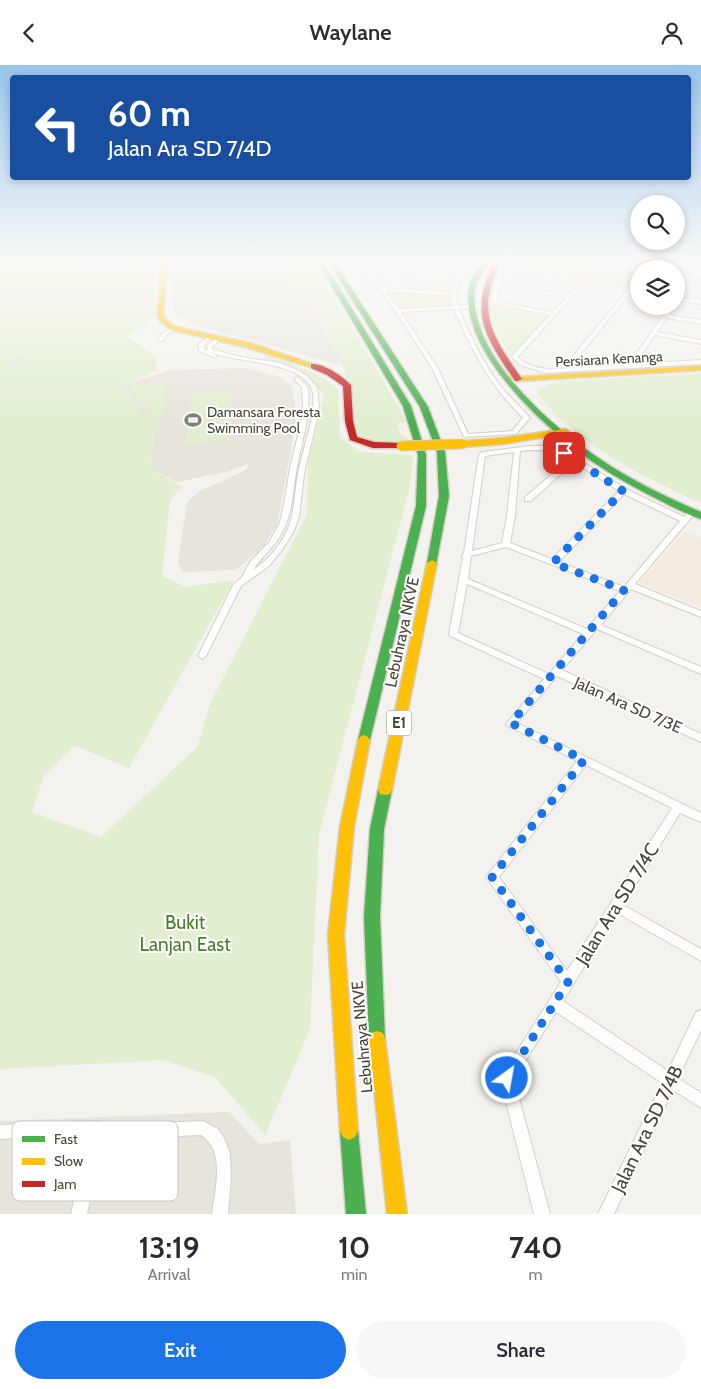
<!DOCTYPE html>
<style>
body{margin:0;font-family:Cabin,sans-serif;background:#f7f7f7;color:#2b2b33;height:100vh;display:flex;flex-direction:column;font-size:19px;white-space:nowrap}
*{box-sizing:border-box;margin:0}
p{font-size:16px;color:#7c7c81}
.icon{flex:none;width:28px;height:28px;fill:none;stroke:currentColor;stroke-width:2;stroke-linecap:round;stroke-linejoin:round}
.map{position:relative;height:1149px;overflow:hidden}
.panel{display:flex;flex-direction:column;background:#fff;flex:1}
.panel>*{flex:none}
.guide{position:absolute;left:10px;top:10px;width:681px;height:105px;border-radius:5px;box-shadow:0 2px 8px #0003;background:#1a4fa0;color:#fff;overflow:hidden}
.buttons{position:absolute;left:630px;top:130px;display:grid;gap:10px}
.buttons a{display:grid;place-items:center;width:55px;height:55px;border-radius:50%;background:#fff;box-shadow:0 2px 8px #0003;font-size:25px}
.pin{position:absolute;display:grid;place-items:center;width:42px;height:42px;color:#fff;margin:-21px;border-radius:10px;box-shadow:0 2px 8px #0006}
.me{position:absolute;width:55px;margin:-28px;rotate:32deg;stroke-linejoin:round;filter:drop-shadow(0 0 4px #0008)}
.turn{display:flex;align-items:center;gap:18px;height:105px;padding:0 15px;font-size:22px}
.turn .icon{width:65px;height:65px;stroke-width:2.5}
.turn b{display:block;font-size:35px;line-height:42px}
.eta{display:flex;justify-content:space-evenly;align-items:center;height:85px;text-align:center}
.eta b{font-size:30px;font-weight:600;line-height:35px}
.primary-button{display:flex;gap:10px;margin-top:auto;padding:10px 15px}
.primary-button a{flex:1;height:58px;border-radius:30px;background:#1a73e8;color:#fff;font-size:20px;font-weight:600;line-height:58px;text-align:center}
.primary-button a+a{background:#f7f7f7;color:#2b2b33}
header{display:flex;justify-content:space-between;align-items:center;height:65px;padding:0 15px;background:#fff;font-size:22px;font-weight:600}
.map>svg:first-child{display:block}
.residential{fill:#e7e4dc}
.commercial{fill:#f3ebdf}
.green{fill:#e1eecf}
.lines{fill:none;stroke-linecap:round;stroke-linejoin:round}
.stream{stroke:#c0ddf1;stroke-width:1}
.street-casing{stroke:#d2d0cb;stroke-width:2}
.fast-casing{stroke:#d3cfc5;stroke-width:3}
.slow-casing{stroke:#d3cfc5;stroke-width:3}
.jam-casing{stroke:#d3cfc5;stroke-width:3}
.street{fill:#fdfdfc;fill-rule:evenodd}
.fast{fill:#4caf50;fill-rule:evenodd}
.slow{fill:#ffc107;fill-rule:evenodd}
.jam{fill:#c62828;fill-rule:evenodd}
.slow-bridge-casing{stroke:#d3cfc5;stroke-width:11;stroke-linecap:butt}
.slow-bridge{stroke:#ffc107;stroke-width:9}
.route{stroke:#1a73e8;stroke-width:9;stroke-dasharray:0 16.2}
.labels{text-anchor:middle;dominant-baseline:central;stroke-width:4;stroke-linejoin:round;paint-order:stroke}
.far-street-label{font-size:14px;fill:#4b4439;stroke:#fff}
.far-poi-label{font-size:14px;fill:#4b4439;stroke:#fff;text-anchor:start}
.shield{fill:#fff;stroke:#817c74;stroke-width:1}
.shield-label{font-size:15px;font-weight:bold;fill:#4b4439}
.street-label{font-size:16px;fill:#4b4439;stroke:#fff}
.near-street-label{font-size:19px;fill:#4b4439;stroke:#fff}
.near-park-label{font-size:19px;fill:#4a7f2a;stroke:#fff}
.key{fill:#fff;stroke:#c9c7c4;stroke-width:1}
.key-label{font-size:14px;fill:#4b4439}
</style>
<header><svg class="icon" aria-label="back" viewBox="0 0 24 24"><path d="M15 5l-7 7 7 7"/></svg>Waylane<svg class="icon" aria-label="person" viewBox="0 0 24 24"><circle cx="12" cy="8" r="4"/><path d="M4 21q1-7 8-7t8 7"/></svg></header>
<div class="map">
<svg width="701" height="1149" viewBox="0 0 701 1149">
<rect width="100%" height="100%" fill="#f4f2ee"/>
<path class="residential" d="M 172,198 L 276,198 L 275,206 L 310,240 L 343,297 L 333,298 L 196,260 L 175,250 L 170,211 Z
M 244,303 L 278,311 L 292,322 L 297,351 L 277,460 L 263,482 L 236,505 L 183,507 L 178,498 L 187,437 L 198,427 L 246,405 L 250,398 L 230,406 L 177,417 L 151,404 L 154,366 L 123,320 L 171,305 Z
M 229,1047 L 259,1079 L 290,1075 L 296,1149 L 0,1149 L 0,1056 Z"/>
<path class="commercial" d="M 439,198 L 474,198 L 467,204 L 456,230 L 422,228 Z
M 684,467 L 701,473 L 701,542 L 639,518 Z"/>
<path class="green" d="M 0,198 L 103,198 L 83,206 L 86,207 L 155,198 L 155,250 L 127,272 L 154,290 L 158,305 L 124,320 L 154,366 L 151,404 L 182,422 L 170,435 L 162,511 L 185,522 L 234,515 L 129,703 L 75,681 L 44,710 L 32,747 L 101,772 L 198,681 L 210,639 L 307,449 L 308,398 L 324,331 C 309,308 290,300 264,294 L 269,291 C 295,299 317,307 338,324 L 340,372 L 359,387 L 413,390 L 410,421 L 319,769 L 310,964 L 265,1070 L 215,1012 L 162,995 L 0,1004 Z
M 276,198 L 314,198 L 398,341 L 406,357 L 397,358 L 400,368 L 412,377 L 372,376 L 357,370 C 350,319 342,283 311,241 C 301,228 286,217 275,206 Z
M 508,198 L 576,198 L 639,209 L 639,212 L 629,224 L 502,202 Z
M 384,225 L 451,230 L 454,242 L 400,245 Z
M 490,241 L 550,251 L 512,293 C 502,276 492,261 490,241 Z
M 701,308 L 701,438 C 654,417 598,389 560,354 C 552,346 545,337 537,328 L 546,321 L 558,316 Z
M 166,319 L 159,366 L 129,320 Z
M 233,327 L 230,376 L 185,378 L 192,328 Z"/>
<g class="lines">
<path class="stream" d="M 6,302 L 22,292"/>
<g class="street-casing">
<path id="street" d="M 360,198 L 364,198 L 383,223 L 402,224 L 414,202 L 402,199 L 402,198 L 415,199 L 416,198 L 420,198 L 406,224 L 451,227 C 454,216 460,207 468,198 L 472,198 C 463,211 452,223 458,241 L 481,239 L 484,241 L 481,243 L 459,244 C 470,270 482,296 499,319 C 508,331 520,341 530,353 L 516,369 L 464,372 L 432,303 L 396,247 ZM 385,226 L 451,230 L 453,241 L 399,244 ZM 454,244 C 471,285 491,322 523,353 L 512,366 L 468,369 L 438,303 L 401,247 Z
M 583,198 L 591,198 L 639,206 L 639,208 Z
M 654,198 L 658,198 L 654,204 L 649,204 Z
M 699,202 L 701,202 L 701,207 L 690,224 L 686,224 L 686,223 Z
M 502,204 L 511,204 L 639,226 L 639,229 L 630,228 L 579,291 L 585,302 L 642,299 L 636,289 L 670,241 L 675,241 L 669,250 L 701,255 L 701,259 L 667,253 L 657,267 L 701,275 L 701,279 L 655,270 L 642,289 L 648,298 L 701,295 L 701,299 L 546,308 L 520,300 L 512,292 L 513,290 L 550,250 L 494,239 L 491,235 C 494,225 494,210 502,204 ZM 505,206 L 511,206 L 579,219 L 568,230 L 500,218 L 502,209 ZM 583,219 L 626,227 L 573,291 L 580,302 C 559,304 534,308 518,292 L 519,291 ZM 500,221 L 566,233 L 552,247 L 498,237 L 497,235 Z
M 676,232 L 701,235 L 701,239 L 676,235 Z
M 172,263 L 177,264 L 166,270 L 163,276 L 159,276 L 158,275 L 162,268 Z
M 207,272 L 210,274 L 204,280 L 204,284 L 208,286 L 207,281 L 214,275 L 218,275 L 218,277 L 212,282 L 212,284 L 236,291 L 280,298 L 295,304 L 307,311 L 317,322 L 319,345 L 304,409 L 299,452 L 293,468 L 282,485 L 269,501 L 241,521 L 206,591 L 202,594 L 198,591 L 233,520 L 242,512 L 250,497 L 270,476 L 280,457 L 284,439 L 290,403 L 301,358 L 303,340 L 302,322 L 294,314 L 297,312 L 308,322 C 311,350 302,375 297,402 C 293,423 293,446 283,466 C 276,481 262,491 253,505 C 266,497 278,483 286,468 C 295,450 294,428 298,409 C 301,388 320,341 311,322 C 299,297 236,297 212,288 L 218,291 L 215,293 L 199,286 L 198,280 Z
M 531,381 L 548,381 L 567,387 L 626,424 L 684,452 L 689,445 L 692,445 L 696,447 L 635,519 L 701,546 L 701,552 L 631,524 L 601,560 L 701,602 L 701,609 L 597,564 L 562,605 L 701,669 L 701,677 L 557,611 L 517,658 L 701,748 L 701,757 L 680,748 L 623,840 L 701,884 L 701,896 L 617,848 L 563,936 L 668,1006 L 696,947 L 701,945 L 701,965 L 678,1013 L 701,1028 L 701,1043 L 673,1025 L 614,1149 L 598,1149 L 662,1018 L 556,947 L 514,1014 L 550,1149 L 534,1149 L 500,1013 L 561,917 L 486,812 L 577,696 L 508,661 L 506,659 L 544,614 L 450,571 L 449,569 L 463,492 L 462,490 L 464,488 L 479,389 L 482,387 ZM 531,385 C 546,385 557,386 570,394 L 525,432 L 525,436 L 531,436 L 574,397 L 619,426 L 552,494 L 510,478 L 515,451 L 520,386 ZM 514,387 L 507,451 L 502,478 L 472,486 L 485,391 ZM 624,429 L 680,456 L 624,522 L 559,497 ZM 506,482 L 620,526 L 587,564 L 468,514 L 471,491 ZM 467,519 L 583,569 L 549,609 L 458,568 ZM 586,700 L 672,743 L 567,906 L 499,812 Z
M 98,1056 L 109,1060 L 203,1056 L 218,1064 L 224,1073 L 230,1089 L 231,1113 L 228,1149 L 212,1149 C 215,1124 226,1086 201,1070 L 109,1074 L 103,1072 L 87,1149 L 71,1149 L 89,1070 L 0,1074 L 0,1060 Z"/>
</g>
<g class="fast-casing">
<path id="fast" d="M 318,198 L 324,198 L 411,341 L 426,390 L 426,441 L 370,675 L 368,678 L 360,678 L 358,675 L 416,441 L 418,390 L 403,341 Z
M 329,198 L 335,198 L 428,342 L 445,387 L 449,431 L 436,500 L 428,500 L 427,498 L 439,431 L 437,387 L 420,342 Z
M 484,198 L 490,198 C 484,206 476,214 475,224 C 467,289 552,362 600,394 C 632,416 666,432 701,447 L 701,454 C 688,450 675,443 663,437 C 639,425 615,412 593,397 C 546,364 460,287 469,224 C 470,214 478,205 484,198 Z
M 385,720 L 390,721 L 392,725 L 384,764 L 380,852 L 385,974 L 383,980 L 377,982 L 371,980 L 369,974 L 364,852 L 370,764 L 378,725 L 380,721 Z
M 349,1057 L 355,1060 L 358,1066 L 366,1149 L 346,1149 L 340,1066 L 343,1060 Z"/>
</g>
<g class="slow-casing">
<path id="slow" d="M 162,198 L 168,198 L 163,250 L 166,255 L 176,262 L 250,278 L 318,301 L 314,303 L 245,282 L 172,265 L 161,257 L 157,250 Z
M 701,301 L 701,305 L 518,316 L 508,312 L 512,310 L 519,312 Z
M 565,364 L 569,366 L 568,368 L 503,379 L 463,382 L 459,379 L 463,376 L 503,373 Z
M 432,495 L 437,498 L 392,725 L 390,729 L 385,730 L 380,729 L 378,725 L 427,498 Z
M 364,670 L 368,672 L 370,675 L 354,762 L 344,870 L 358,1066 L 355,1072 L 349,1075 L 343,1072 L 340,1066 L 328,870 L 340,762 L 358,675 L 360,672 Z
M 377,966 L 383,968 L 385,974 L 407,1149 L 387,1149 L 369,974 L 371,968 Z"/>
</g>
<g class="jam-casing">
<path id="jam" d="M 494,198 L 500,198 C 475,248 493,272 522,314 L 518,316 L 515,316 C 486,273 468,248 494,198 Z
M 311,299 C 324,298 342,311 351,320 L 353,356 L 357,372 L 374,377 L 401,378 L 404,379 L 404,383 L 373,383 L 350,375 L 345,356 L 343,321 L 327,310 L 311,303 Z"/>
</g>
<use href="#street" class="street"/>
<use href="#fast" class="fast"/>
<use href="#slow" class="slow"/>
<use href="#jam" class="jam"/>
<g class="slow-bridge-casing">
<path id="slow-bridge" d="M 401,381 L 463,379"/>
</g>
<use href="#slow-bridge" class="slow-bridge"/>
</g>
<linearGradient id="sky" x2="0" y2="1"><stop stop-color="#98c4ec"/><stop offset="0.55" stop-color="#faf9f7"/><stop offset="1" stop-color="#faf9f7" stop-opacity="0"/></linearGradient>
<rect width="701" height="358" fill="url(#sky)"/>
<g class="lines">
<path class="route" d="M 507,1013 L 568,917 L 492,812 L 584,695 L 511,658 L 624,525 L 553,498 L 623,426 L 564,388"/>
</g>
<defs>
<g id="stadium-bare" transform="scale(1.35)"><path d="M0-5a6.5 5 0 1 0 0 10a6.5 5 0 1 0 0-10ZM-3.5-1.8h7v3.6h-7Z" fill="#868178" stroke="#fff" stroke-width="2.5" paint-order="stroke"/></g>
</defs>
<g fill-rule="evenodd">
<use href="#stadium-bare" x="193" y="355"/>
</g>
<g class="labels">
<g class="far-street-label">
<text transform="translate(609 294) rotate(-3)">Persiaran Kenanga</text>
</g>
<g class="far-poi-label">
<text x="207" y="347">Damansara Foresta<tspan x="207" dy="16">Swimming Pool</tspan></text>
</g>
<rect class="shield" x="386.5" y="645.5" width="25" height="25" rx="4"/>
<g class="shield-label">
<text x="399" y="658">E1</text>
</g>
<g class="street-label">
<text transform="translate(402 567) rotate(-78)">Lebuhraya NKVE</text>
<text transform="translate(628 640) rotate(24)">Jalan Ara SD 7/3E</text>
<text transform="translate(362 972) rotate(-95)">Lebuhraya NKVE</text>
</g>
<g class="near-street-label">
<text transform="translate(617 839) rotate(-58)">Jalan Ara SD 7/4C</text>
<text transform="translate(647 1064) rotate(-64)">Jalan Ara SD 7/4B</text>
</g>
<g class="near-park-label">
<text x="185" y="857">Bukit<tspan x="185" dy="22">Lanjan East</tspan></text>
</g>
</g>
<rect x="12" y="1056" width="166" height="80" rx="8" class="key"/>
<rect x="22" y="1071" width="23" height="6" fill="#4caf50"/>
<rect x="22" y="1093" width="23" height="7" fill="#ffc107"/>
<rect x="22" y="1116" width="23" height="6" fill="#c62828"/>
<g class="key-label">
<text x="54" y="1079">Fast</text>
<text x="54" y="1101">Slow</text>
<text x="54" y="1124">Jam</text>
</g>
</svg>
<div class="buttons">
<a><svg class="icon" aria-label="search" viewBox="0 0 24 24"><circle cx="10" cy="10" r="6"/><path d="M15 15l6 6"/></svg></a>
<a><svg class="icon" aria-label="layers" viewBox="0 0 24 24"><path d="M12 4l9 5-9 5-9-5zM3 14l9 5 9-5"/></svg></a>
</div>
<div class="pin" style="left:564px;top:388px;background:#d93025"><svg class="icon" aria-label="arrive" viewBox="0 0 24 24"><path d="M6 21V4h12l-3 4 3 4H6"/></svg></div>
<svg class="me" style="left:507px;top:1013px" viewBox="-20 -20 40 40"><circle r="17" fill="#1a73e8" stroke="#fff" stroke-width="3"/><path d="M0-11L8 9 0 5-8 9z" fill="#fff"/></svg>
<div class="guide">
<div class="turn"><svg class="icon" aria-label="left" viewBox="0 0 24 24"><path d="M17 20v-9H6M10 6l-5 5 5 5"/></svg><div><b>60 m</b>Jalan Ara SD 7/4D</div></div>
</div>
</div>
<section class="panel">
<div class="eta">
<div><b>13:19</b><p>Arrival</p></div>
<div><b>10</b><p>min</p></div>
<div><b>740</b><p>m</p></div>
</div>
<div class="primary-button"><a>Exit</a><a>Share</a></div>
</section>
